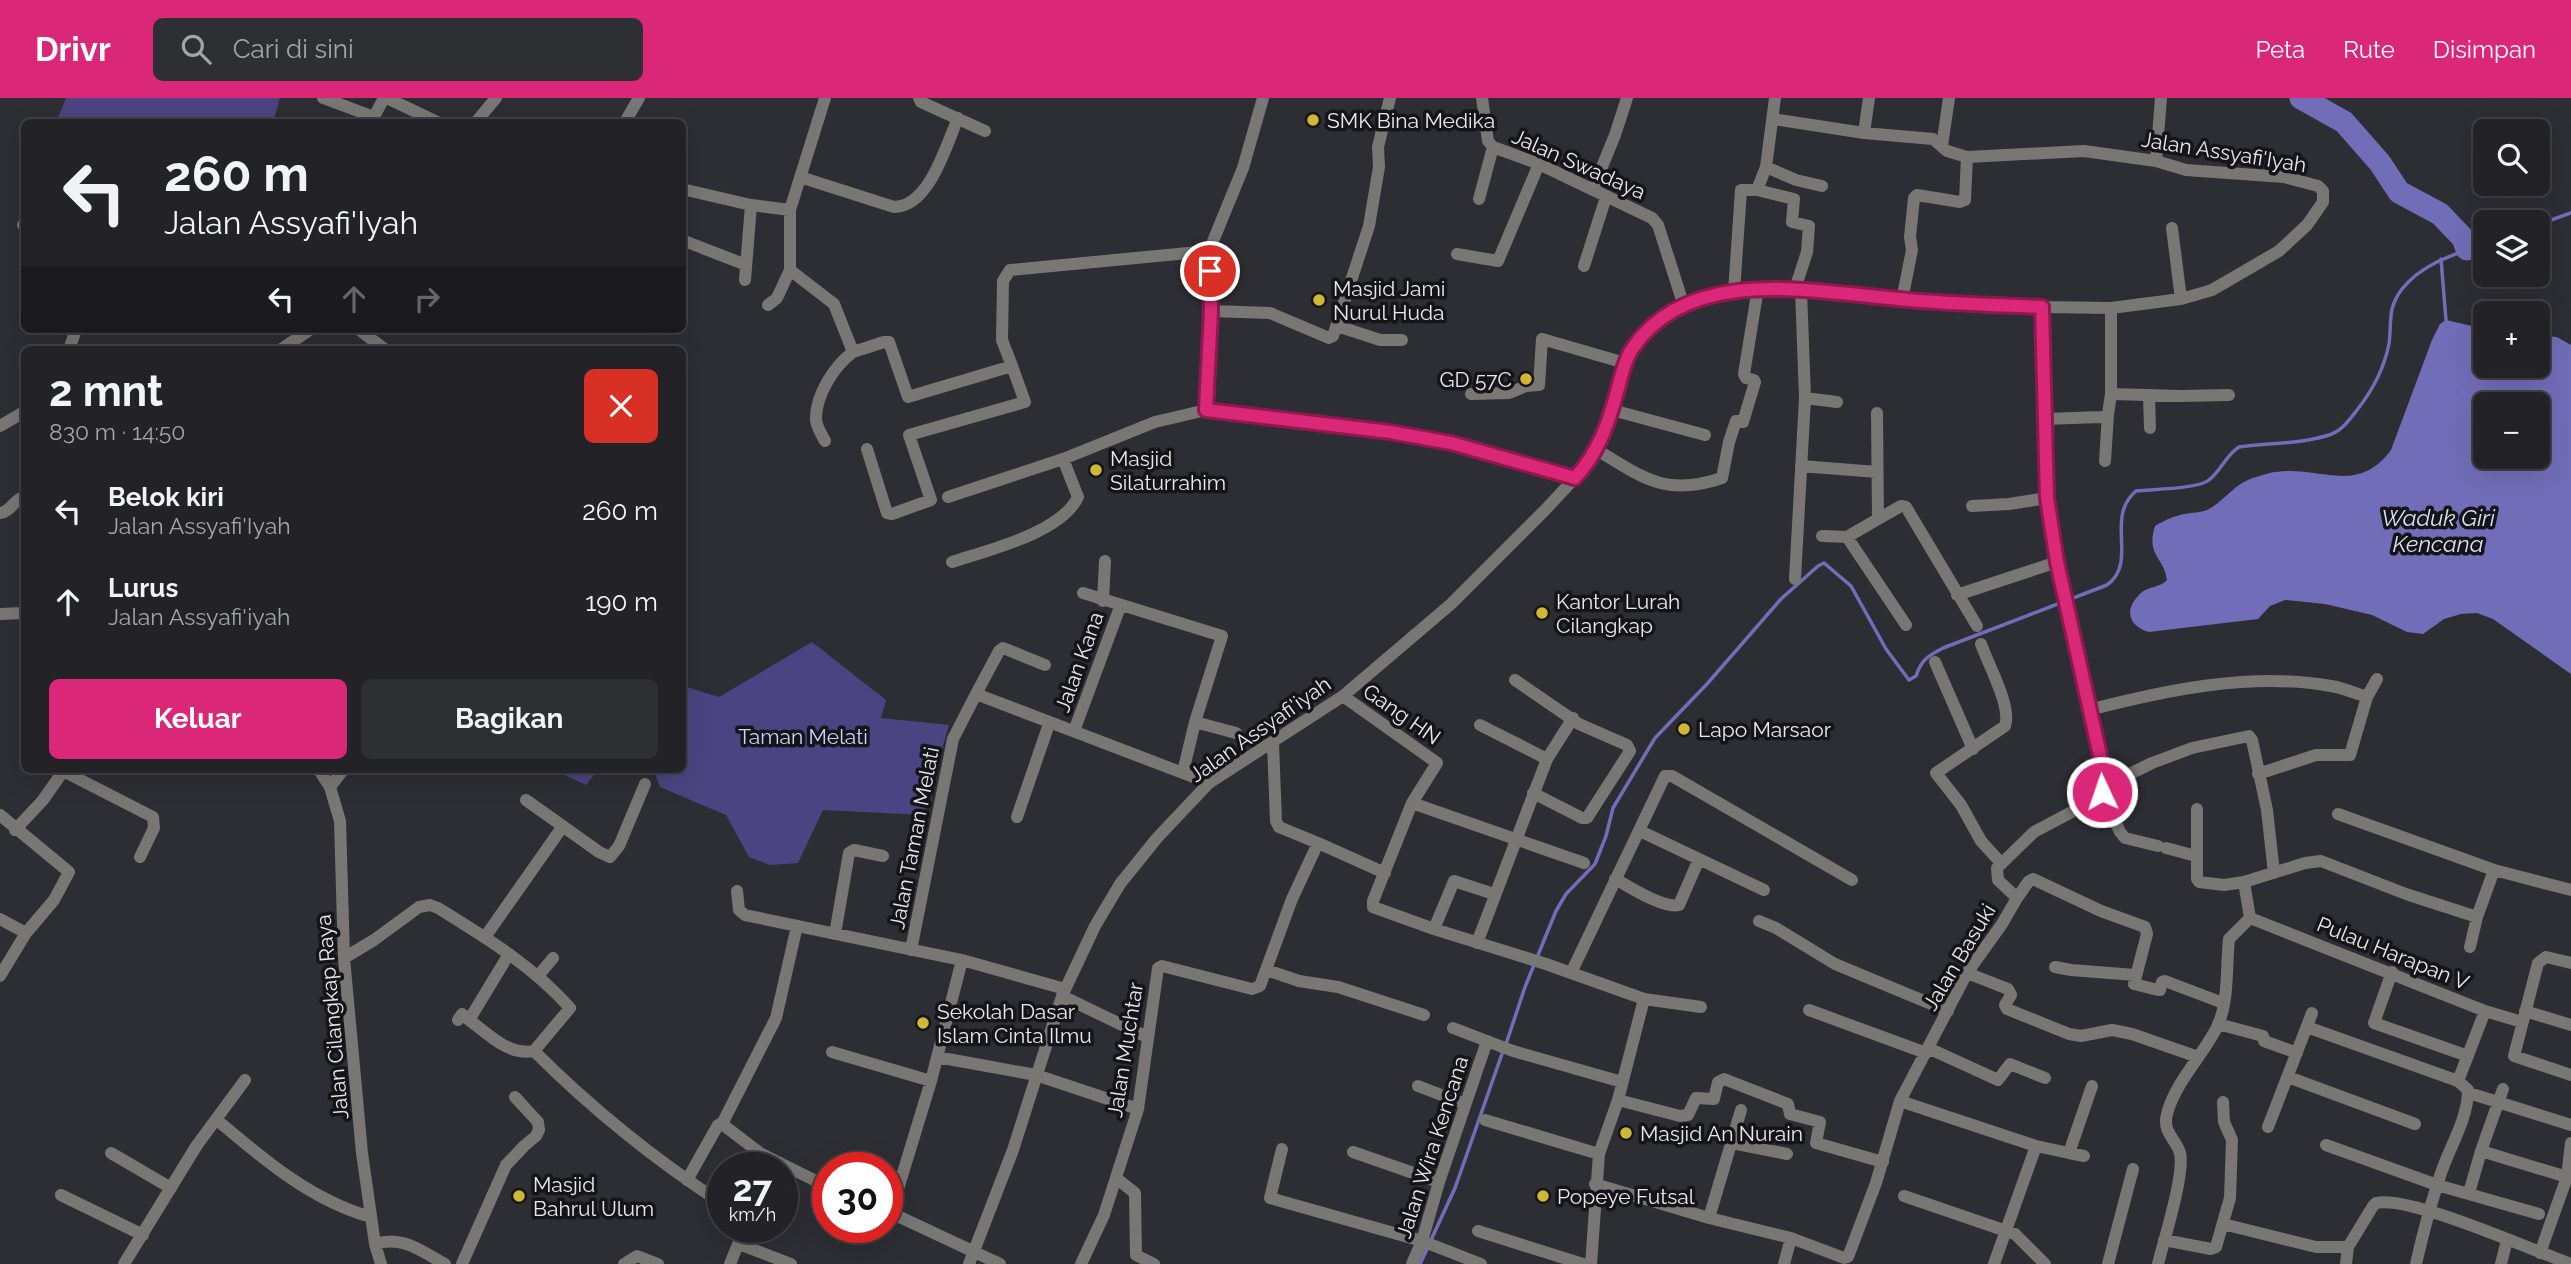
<!DOCTYPE html>
<html lang="id">
<meta charset="utf-8">
<style>
body{margin:0;font-family:Raleway,sans-serif;background:#2e2f33;color:#f1f3f6;height:100vh;display:flex;flex-direction:column;font-size:26px;white-space:nowrap}
*{box-sizing:border-box;margin:0}
p{font-size:23px;color:#a2a4a7}
.icon{flex:none;width:38px;height:38px;fill:none;stroke:currentColor;stroke-width:2;stroke-linecap:round;stroke-linejoin:round}
.map{position:relative;flex:1;overflow:hidden}
.sheet{position:absolute;left:21px;top:248px;width:665px;height:427px;display:flex;flex-direction:column;background:#222227;border-radius:10px;box-shadow:0 7px 28px #0002,0 0 0 2px #3f3f44}
.sheet>*{flex:none}
.banner{position:absolute;left:21px;top:21px;width:665px;height:214px;border-radius:10px;box-shadow:0 7px 28px #0002,0 0 0 2px #3f3f44;background:#222227;color:#f1f3f6;overflow:hidden}
.buttons{position:absolute;left:2473px;top:21px;display:grid;gap:14px}
.buttons a{display:grid;place-items:center;width:77px;height:77px;border-radius:10px;background:#222227;box-shadow:0 7px 28px #0002,0 0 0 2px #3f3f44;font-size:35px}
.speed{position:absolute;left:707px;top:1054px;display:flex;gap:14px;font-size:35px;font-weight:700;text-align:center}
.speed>*{display:grid;place-content:center;width:91px;height:91px;border-radius:50%;background:#222227;box-shadow:0 7px 28px #0002,0 0 0 2px #3f3f44;line-height:1}
.speed small{font-size:18px;font-weight:400}
.speed .limit{border:10px solid #d22;background:#fff;color:#111}
.pin{position:absolute;display:grid;place-items:center;width:60px;height:60px;color:#fff;margin:-30px;border:4px solid #fff;border-radius:50%;box-shadow:0 2px 7px #0007}
.me{position:absolute;width:77px;margin:-38px;rotate:357deg;stroke-linejoin:round;filter:drop-shadow(0 0 5px #0008)}
.turn{display:flex;align-items:center;gap:24px;height:147px;padding:0 28px;font-size:32px}
.turn .icon{width:91px;height:91px;stroke-width:2.5}
.turn b{display:block;font-size:49px;line-height:60px}
.lanes{display:flex;align-items:center;height:66px;padding:0 28px;background:#0003;justify-content:center;gap:35px;direction:ltr}
.lanes .off{opacity:.35}
.round{display:grid;place-items:center;flex:none;width:74px;height:74px;border-radius:10px;background:#2e2f33}
.overview{display:flex;align-items:center;justify-content:space-between;height:119px;padding:0 28px}
h1{font-size:42px;font-weight:700;line-height:52px}
.primary-button{display:flex;gap:14px;margin-top:auto;padding:14px 28px}
.primary-button a{flex:1;height:80px;border-radius:10px;background:#db2777;color:#fff;font-size:28px;font-weight:700;line-height:80px;text-align:center}
.primary-button a+a{background:#2e2f33;color:#f1f3f6}
ul{padding:0;list-style:none}
li{display:flex;align-items:center;gap:21px;height:91px;padding:0 28px}
li div{flex:1}
li b{display:block;font-size:26px}
li em{font-style:normal}
header{display:flex;align-items:center;gap:42px;box-sizing:border-box;height:98px;padding:0 35px;background:#db2777;color:#fff}
header strong{font-size:33px}
nav{display:flex;gap:38px;margin-inline-start:auto;font-size:24px}
.search{width:490px;height:63px;background:#2e2f33;display:flex;align-items:center;gap:18px;box-sizing:border-box;padding:0 24px;border-radius:10px;color:#a2a4a7;font-size:26px}
.map>svg:first-child{display:block}
.green{fill:#4a4482}
.water{fill:#726db8;fill-rule:evenodd}
.lines{fill:none;stroke-linecap:round;stroke-linejoin:round}
.stream{stroke:#726db8;stroke-width:3.5}
.river{stroke:#726db8;stroke-width:23}
.minor{stroke:#787774;stroke-width:12}
.route-casing{stroke:#8e194d;stroke-width:18}
.route{stroke:#db2777;stroke-width:12}
.poi-dot{fill:#d0b736;stroke:#151519;stroke-width:2.5}
.labels{text-anchor:middle;dominant-baseline:central;stroke-width:7;stroke-linejoin:round;paint-order:stroke}
.poi-label{font-size:21px;fill:#e8e8ec;stroke:#151519;text-anchor:start}
.street-label{font-size:21px;fill:#e8e8ec;stroke:#151519}
.park-label{font-size:21px;fill:#d0cff9;stroke:#151519}
.water-label{font-size:23px;font-style:italic;fill:#dfdff4;stroke:#151519}
</style>
<header>
<strong>Drivr</strong>
<div class="search"><svg class="icon" aria-label="search" viewBox="0 0 24 24"><circle cx="10" cy="10" r="6"/><path d="M15 15l6 6"/></svg>Cari di sini</div>
<nav><a>Peta</a><a>Rute</a><a>Disimpan</a></nav>
</header>
<div class="map">
<svg width="2571" height="1166" viewBox="0 0 2571 1166">
<rect width="100%" height="100%" fill="#2d2d34"/>
<path class="green" d="M 66,0 L 280,0 L 273,24 L 56,24 Z
M 812,544 L 886,602 L 881,620 L 949,627 L 923,717 L 823,712 L 798,765 L 770,767 L 749,759 L 726,717 L 660,689 L 654,672 L 682,672 L 683,588 L 719,599 Z
M 554,672 L 598,672 L 586,687 Z"/>
<path class="water" d="M 2446,222 L 2485,231 L 2485,268 L 2538,268 L 2538,238 L 2557,239 L 2571,247 L 2571,576 L 2493,521 L 2477,515 L 2461,516 L 2444,521 L 2423,536 L 2407,534 L 2372,517 L 2325,506 L 2285,502 L 2270,508 L 2258,521 L 2149,534 C 2127,528 2124,510 2141,495 C 2148,488 2160,490 2167,482 C 2163,457 2146,458 2155,428 C 2165,422 2174,418 2185,416 C 2192,414 2200,415 2207,412 C 2222,405 2231,390 2246,383 C 2251,380 2260,378 2266,376 C 2315,363 2355,401 2391,352 L 2432,242 L 2440,226 ZM 2485,306 L 2538,306 L 2538,359 L 2485,359 Z"/>
<g class="lines">
<path class="stream" d="M 2506,124 L 2514,118 L 2534,123 L 2551,122 L 2571,115
M 2441,161 L 2446,222
M 1506,946 L 1525,889 L 1556,813 L 1566,796 L 1595,766 L 1606,738 L 1613,710 L 1655,640 L 1707,586 L 1781,501 L 1818,468 L 1824,465 L 1851,488 L 1886,551 L 1909,582 L 1916,578 C 1921,562 1928,558 1943,550 L 2107,487 C 2139,464 2104,420 2136,393 C 2152,391 2198,391 2209,382 C 2221,373 2226,357 2239,349 C 2269,345 2301,346 2329,337 C 2342,333 2349,322 2357,312 C 2372,293 2384,271 2389,246 C 2392,223 2387,211 2402,191 C 2423,165 2455,156 2485,146
M 1431,1142 L 1455,1090 L 1503,953
M 1420,1166 L 1428,1149"/>
<path class="river" d="M 2301,0 L 2344,24 L 2380,65 L 2399,94 L 2440,116 L 2463,140 L 2467,151"/>
<path class="minor" d="M 323,0 L 374,19 L 384,0
M 387,0 L 437,24
M 825,0 L 790,112 L 790,172 L 834,206 L 853,254 L 884,244 L 889,244 L 908,299 L 1012,268 L 1002,242 L 1003,183 L 1010,172 L 1209,153
M 919,0 L 921,4 L 985,33
M 1482,0 L 1488,43 L 1493,49 L 1539,66 L 1652,120 L 1658,127 L 1683,205
M 476,24 L 496,0
M 625,24 L 639,0
M 1864,35 L 1869,0
M 1942,48 L 1949,0
M 2156,63 L 2161,0
M 1766,69 L 1796,82 L 1822,88
M 800,79 L 894,109 C 929,109 946,48 958,20
M 682,91 L 751,107 L 790,112
M 1593,91 L 1615,37 L 1627,0
M 1757,92 L 1766,69 L 1775,0
M 1479,101 L 1493,49
M 23,127 L 24,128
M 2172,130 L 2181,201
M 682,142 L 746,167
M 1457,156 L 1498,163 L 1539,66
M 1584,168 L 1606,99
M 745,182 L 751,107
M 1734,194 L 1741,92 L 1757,92 L 1794,101 L 1792,124 L 1809,128 L 1807,154 L 1795,191
M 1902,202 L 1912,152 L 1910,139 L 1914,100 L 1917,97 L 1960,104 L 1965,102 L 1967,59
M 768,207 L 777,200 L 790,172
M 1211,213 L 1270,215 L 1329,240 L 1333,238 L 1369,128 L 1379,69 L 1378,49 L 1390,0
M 1337,228 L 1380,242 L 1402,242
M 358,231 L 386,252
M 69,252 L 76,231
M 280,252 L 311,231
M 1471,296 L 1509,295 L 1526,288 L 1539,287 L 1542,241 L 1625,265
M 2111,296 L 2181,298 L 2229,297
M 2149,297 L 2150,330
M 1805,300 L 1837,304
M 1206,312 L 1211,213 L 1209,153 L 1243,70 L 1263,0
M 1612,312 L 1705,337
M 1877,315 L 1878,421 L 1901,408 L 1906,409 L 1977,528
M 2044,321 L 2102,319 L 2108,316 L 2111,296 L 2111,210
M 0,328 L 24,314
M 825,343 C 822,337 817,330 816,322 C 815,298 834,268 853,254
M 867,351 L 887,415 L 892,416 L 931,402 L 909,337 L 1025,304 L 1012,268
M 1597,352 C 1643,380 1666,399 1722,380 L 1729,344 L 1736,323 L 1743,324 L 1755,284 L 1754,282 L 1746,280 L 1744,276 L 1758,190
M 2105,363 L 2108,316
M 1801,368 L 1877,374
M 948,399 L 1063,361 L 1155,324 L 1206,312 L 1390,334 L 1451,345 L 1575,380
M 1972,408 L 2009,406 L 2047,400
M 0,415 C 11,414 15,400 24,399
M 1878,421 L 1847,439 L 1906,527
M 1822,438 L 1847,439
M 952,464 C 988,452 1061,435 1078,399 L 1063,361
M 1795,481 L 1805,300 L 1801,192
M 1083,495 L 1222,538 L 1195,624 L 1183,674
M 1957,497 L 2057,464
M 1103,503 L 1105,463
M 0,516 L 24,515
M 1981,546 C 1988,566 2012,609 2005,628 L 1936,675 L 1961,707 L 1981,743 L 2001,765
M 1935,564 L 1973,651
M 1515,582 L 1579,626 L 1627,647 L 1630,653 L 1587,720 L 1582,720 L 1533,695
M 976,596 L 999,553 L 1003,550 L 1045,567
M 1343,598 L 1437,665 L 1412,705 L 1373,803 L 1373,809 L 1434,831 L 1546,866 L 1644,901 L 1618,1002 L 1599,1056 L 1591,1166
M 2089,612 C 2166,592 2251,574 2331,588 C 2343,590 2355,595 2367,599
M 1195,624 L 1236,635
M 1480,627 L 1547,661
M 1074,633 L 1120,509
M 319,672 L 330,689 L 340,723 L 344,860 L 362,1055 L 375,1146 L 381,1166
M 63,673 L 153,719 L 154,730 L 140,759
M 2258,676 L 2316,657 L 2350,657 L 2367,599 L 2377,581
M 2105,688 L 2152,665 L 2192,650 L 2249,638 L 2252,642 L 2267,712 L 2274,775
M 330,689 L 343,672
M 2102,694 L 2120,734 L 2125,740 L 2158,748
M 526,702 L 599,754 L 610,759 L 619,748 L 645,686
M 1412,705 L 1584,765
M 2197,711 L 2197,781 L 2199,784 L 2224,787 L 2244,784
M 2338,716 L 2494,772 L 2571,792
M 0,717 L 69,774 L 54,802 L 26,835
M 1017,719 L 1049,626
M 15,732 L 43,702 L 64,672
M 1640,733 L 1764,792
M 1318,745 L 1385,775
M 2166,750 L 2196,758
M 1615,781 C 1630,789 1663,811 1679,807 L 1699,761
M 737,793 L 739,812 L 745,817 L 962,862 L 1065,891
M 2017,800 L 2029,783 L 2033,781 L 2101,813 L 2145,829 L 2147,836 L 2134,886 L 2158,892 L 2160,892 L 2162,884 L 2165,883 L 2223,905
M 2250,820 L 2485,913 L 2522,924
M 0,821 L 26,835 L 0,878
M 1759,823 L 1776,830 L 1835,866 L 1948,913
M 1434,831 L 1454,783 L 1494,796
M 835,836 L 849,755 L 854,752 L 883,758
M 485,839 L 563,728
M 1477,845 L 1547,661 L 1573,620
M 2470,849 L 2477,819 L 2494,772
M 911,852 L 953,641 L 976,596 L 1209,685
M 509,856 L 469,922 C 489,936 508,958 534,953
M 344,860 L 374,842 L 419,809 L 430,807 L 438,810 C 485,839 533,868 570,910 L 534,953
M 2571,865 L 2546,859 L 2538,865 L 2514,958 L 2571,977
M 2055,869 L 2071,872 L 2135,877
M 1267,872 L 1299,883 L 1338,889 L 1424,917
M 2392,874 L 2374,925 L 2468,958
M 1571,875 L 1665,678 L 1672,678 L 1852,782
M 1967,875 L 2008,891 L 2011,897 L 2005,907 L 2007,911 L 2069,936 L 2081,938 L 2112,932 L 2132,936 L 2198,959
M 538,878 L 553,860
M 1062,898 L 1147,939
M 1644,901 L 1701,909
M 1809,912 L 1926,955
M 2525,913 L 2571,927
M 458,922 L 462,916 L 469,922
M 2218,926 L 2263,938 L 2264,943 L 2297,955
M 2307,929 L 2458,983 L 2468,992 C 2468,1021 2450,1048 2441,1075 C 2431,1105 2423,1135 2416,1166
M 1453,930 L 1513,953 L 1622,984
M 1928,950 L 1998,982 L 2010,966 L 2045,980
M 534,953 C 592,1011 654,1061 723,1106
M 832,954 L 931,983
M 937,959 L 1036,977 L 1138,1011
M 2288,979 L 2415,1026
M 2458,983 L 2485,913
M 1418,988 L 1465,1006
M 2503,991 L 2481,1053 L 2567,1079
M 2469,995 L 2571,1027
M 1618,1002 L 1680,1018 L 1688,1017 L 1696,1000 L 1714,1001 L 1718,984 L 1724,981 L 1788,1006 L 1790,1016 L 1820,1024 L 1816,1045 L 1883,1064
M 1900,1003 L 2036,1048 L 1994,1166
M 217,1022 C 263,1061 312,1103 371,1119
M 1485,1022 L 1599,1056
M 722,1026 L 760,1055 L 828,1089
M 2268,1029 L 2312,915
M 1732,1045 L 1787,1056
M 2326,1047 L 2437,1087 L 2539,1116
M 2036,1048 L 2069,1055 L 2092,988
M 1282,1051 L 1270,1100 L 1422,1143 L 1481,1166
M 1353,1054 L 1439,1084
M 111,1055 L 171,1090
M 2069,1055 L 2084,1058
M 1116,1080 L 1135,1095 L 1136,1157 L 1154,1166
M 687,1082 L 718,1027 L 722,1026 L 776,920 L 797,828
M 1595,1086 L 1709,1120 L 1791,1140 L 1844,1160 L 1848,1159 L 1876,1085 L 1900,1003 L 1967,875 L 2002,826 L 2017,800 L 1998,782 L 1997,770 L 2034,734 L 2098,700 L 2105,688 L 2057,464 L 2047,400 L 2042,209
M 2469,1095 L 2481,1053
M 61,1097 L 143,1137
M 1904,1098 L 2015,1136 L 2045,1166
M 887,1113 L 1000,1166
M 891,1114 L 931,983 L 962,862
M 1709,1120 L 1741,1012
M 2223,1126 L 2316,1149 L 2348,1149
M 1478,1133 L 1583,1166
M 2164,1142 L 2211,1151 L 2216,1149 L 2230,1100 L 2232,1042 L 2224,1024 L 2223,1004
M 375,1146 C 403,1137 421,1153 445,1166
M 739,1146 L 791,1166
M 2540,1155 L 2567,1079 L 2571,1045
M 124,1166 L 197,1047 L 245,982
M 462,1166 L 506,1067 L 524,1048 L 536,1038 L 539,1032 L 538,1024 L 515,999
M 624,1166 L 637,1158 L 658,1166
M 730,1166 L 745,1129
M 969,1166 L 1013,1052 L 1062,898 L 1095,828 L 1120,786 L 1157,740 L 1209,685 L 1343,598 L 1451,506 L 1545,412 L 1588,366 L 1597,352 L 1612,312 L 1625,265 L 1632,250 L 1657,225 L 1683,205 L 1758,190 L 1795,191 L 1902,202 L 2042,209 L 2111,210 L 2181,201 L 2212,192 L 2279,153 L 2307,127 L 2323,104 L 2323,93 L 2318,88 L 2284,79 L 2186,72 L 2156,63 L 2084,53 L 1967,59 L 1947,53 L 1933,41 L 1864,35 L 1773,21
M 1081,1166 L 1104,1117 L 1138,1011 L 1158,870 L 1162,868 L 1252,891 L 1260,888 L 1292,801 L 1318,745 L 1279,729 L 1276,723 L 1273,645
M 1412,1166 L 1422,1143 L 1439,1084 L 1487,943
M 1784,1166 L 1791,1140
M 2108,1166 L 2133,1071
M 2158,1166 C 2164,1142 2185,1076 2180,1055 C 2176,1041 2162,1034 2167,1016 C 2175,984 2205,955 2218,927 C 2229,902 2226,868 2229,841 L 2250,820 L 2244,784 L 2305,765 L 2321,763 L 2406,796 L 2477,819
M 2346,1166 L 2348,1149 L 2373,1108 L 2376,1105 C 2410,1097 2531,1152 2571,1166
M 2501,1166 L 2507,1142"/>
</g>
<g class="lines">
<g class="route-casing">
<path id="route" d="M 1210,173 L 1211,213 L 1206,312 L 1390,334 L 1451,345 L 1575,380 C 1599,354 1609,324 1618,290 C 1622,277 1624,263 1632,251 C 1689,166 1814,194 1899,201 C 1947,206 1995,207 2042,209 L 2047,400 L 2057,464 L 2105,680 L 2102,694"/>
</g>
<use href="#route" class="route"/>
</g>
<g class="poi-dot">
<circle cx="1313" cy="22" r="7"/>
<circle cx="1319" cy="202" r="7"/>
<circle cx="1526" cy="281" r="7"/>
<circle cx="1096" cy="372" r="7"/>
<circle cx="1542" cy="515" r="7"/>
<circle cx="1684" cy="631" r="7"/>
<circle cx="923" cy="925" r="7"/>
<circle cx="1626" cy="1035" r="7"/>
<circle cx="519" cy="1098" r="7"/>
<circle cx="1543" cy="1098" r="7"/>
</g>
<g class="labels">
<g class="poi-label">
<text x="1327" y="22">SMK Bina Medika</text>
<text x="1333" y="190">Masjid Jami<tspan x="1333" dy="24">Nurul Huda</tspan></text>
<text x="1512" y="281" text-anchor="end">GD 57C</text>
<text x="1110" y="360">Masjid<tspan x="1110" dy="24">Silaturrahim</tspan></text>
<text x="1556" y="503">Kantor Lurah<tspan x="1556" dy="24">Cilangkap</tspan></text>
<text x="1698" y="631">Lapo Marsaor</text>
<text x="937" y="913">Sekolah Dasar<tspan x="937" dy="24">Islam Cinta Ilmu</tspan></text>
<text x="1640" y="1035">Masjid An Nurain</text>
<text x="533" y="1086">Masjid<tspan x="533" dy="24">Bahrul Ulum</tspan></text>
<text x="1557" y="1098">Popeye Futsal</text>
</g>
<g class="street-label">
<text transform="translate(2224 54) rotate(9)">Jalan Assyafi'Iyah</text>
<text transform="translate(1579 66) rotate(24)">Jalan Swadaya</text>
<text transform="translate(1079 564) rotate(-70)">Jalan Kana</text>
<text transform="translate(1402 616) rotate(35)">Gang HN</text>
<text transform="translate(1260 631) rotate(-35)">Jalan Assyafi'iyah</text>
<text transform="translate(914 740) rotate(-79)">Jalan Taman Melati</text>
<text transform="translate(2393 855) rotate(22)">Pulau Harapan V</text>
<text transform="translate(1959 859) rotate(-59)">Jalan Basuki</text>
<text transform="translate(332 919) rotate(-95)">Jalan Cilangkap Raya</text>
<text transform="translate(1125 952) rotate(-81)">Jalan Muchtar</text>
<text transform="translate(1432 1049) rotate(-72)">Jalan Wira Kencana</text>
</g>
<g class="park-label">
<text x="803" y="638">Taman Melati</text>
</g>
<g class="water-label">
<text x="2438" y="419">Waduk Giri<tspan x="2438" dy="26">Kencana</tspan></text>
</g>
</g>
</svg>
<div class="buttons">
<a><svg class="icon" aria-label="search" viewBox="0 0 24 24"><circle cx="10" cy="10" r="6"/><path d="M15 15l6 6"/></svg></a>
<a><svg class="icon" aria-label="layers" viewBox="0 0 24 24"><path d="M12 4l9 5-9 5-9-5zM3 14l9 5 9-5"/></svg></a>
<a>+</a>
<a>−</a>
</div>
<div class="speed"><div>27<small>km/h</small></div><div class="limit">30</div></div>
<div class="pin" style="left:1210px;top:173px;background:#d93025"><svg class="icon" aria-label="arrive" viewBox="0 0 24 24"><path d="M6 21V4h12l-3 4 3 4H6"/></svg></div>
<svg class="me" style="left:2102px;top:694px" viewBox="-20 -20 40 40"><circle r="17" fill="#db2777" stroke="#fff" stroke-width="3"/><path d="M0-11L8 9 0 5-8 9z" fill="#fff"/></svg>
<div class="banner">
<div class="turn"><svg class="icon" aria-label="left" viewBox="0 0 24 24"><path d="M17 20v-9H6M10 6l-5 5 5 5"/></svg><div><b>260 m</b>Jalan Assyafi'Iyah</div></div>
<div class="lanes"><svg class="icon" aria-label="left" viewBox="0 0 24 24"><path d="M17 20v-9H6M10 6l-5 5 5 5"/></svg><svg class="icon off" aria-label="ahead" viewBox="0 0 24 24"><path d="M12 20V5M6 11l6-6 6 6"/></svg><svg class="icon off" aria-label="right" viewBox="0 0 24 24"><path d="M7 20v-9h11M14 6l5 5-5 5"/></svg></div>
</div>
<section class="sheet">
<div class="overview"><div><h1>2 mnt</h1><p>830 m · 14:50</p></div><a class="round" style="background:#d93025;color:#fff"><svg class="icon" aria-label="close" viewBox="0 0 24 24"><path d="M6 6l12 12M18 6L6 18"/></svg></a></div>
<ul>
<li><svg class="icon" aria-label="left" viewBox="0 0 24 24"><path d="M17 20v-9H6M10 6l-5 5 5 5"/></svg><div><b>Belok kiri</b><p>Jalan Assyafi'Iyah</p></div><em>260 m</em></li>
<li><svg class="icon" aria-label="ahead" viewBox="0 0 24 24"><path d="M12 20V5M6 11l6-6 6 6"/></svg><div><b>Lurus</b><p>Jalan Assyafi'iyah</p></div><em>190 m</em></li>
</ul>
<div class="primary-button"><a>Keluar</a><a>Bagikan</a></div>
</section>
</div>
